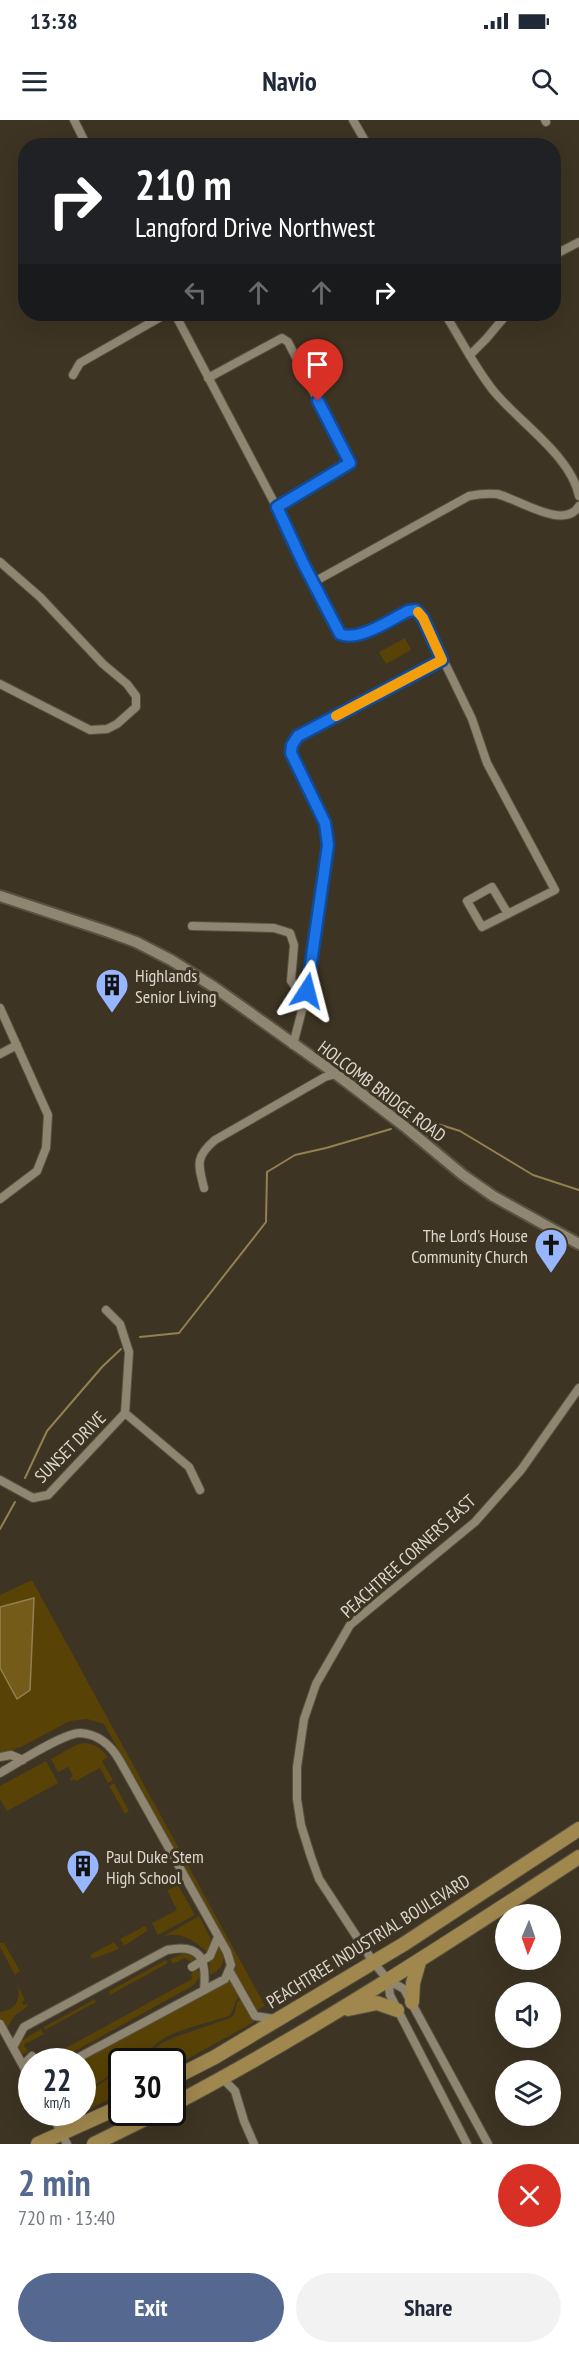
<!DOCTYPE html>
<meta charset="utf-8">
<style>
body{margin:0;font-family:"PT Sans Narrow",sans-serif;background:#f2f2f3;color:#1f2937;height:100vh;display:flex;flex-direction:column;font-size:22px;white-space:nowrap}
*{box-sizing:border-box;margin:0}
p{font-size:20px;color:#747a83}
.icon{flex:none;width:33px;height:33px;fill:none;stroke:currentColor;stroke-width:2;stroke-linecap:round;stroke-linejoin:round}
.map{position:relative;height:2024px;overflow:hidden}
.sheet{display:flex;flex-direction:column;background:#fff;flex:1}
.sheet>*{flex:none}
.banner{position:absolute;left:18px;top:18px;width:543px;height:183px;border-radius:24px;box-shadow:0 6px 24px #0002;background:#202124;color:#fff;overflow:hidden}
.needle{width:39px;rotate:182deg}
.fabs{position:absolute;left:495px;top:1784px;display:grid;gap:12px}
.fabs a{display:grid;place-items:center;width:66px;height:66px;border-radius:50%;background:#fff;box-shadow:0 6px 24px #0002;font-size:30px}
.speed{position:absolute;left:18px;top:1928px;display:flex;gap:12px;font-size:30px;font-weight:700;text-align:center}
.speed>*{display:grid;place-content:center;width:78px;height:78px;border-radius:50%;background:#fff;box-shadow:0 6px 24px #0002;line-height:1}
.speed small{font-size:15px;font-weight:400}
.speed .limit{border:3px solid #111;border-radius:9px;background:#fff;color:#111}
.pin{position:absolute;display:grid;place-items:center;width:51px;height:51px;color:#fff;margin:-62px -26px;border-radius:50% 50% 50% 0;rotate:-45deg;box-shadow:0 0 6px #0007}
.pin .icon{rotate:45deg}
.me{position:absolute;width:66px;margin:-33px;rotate:9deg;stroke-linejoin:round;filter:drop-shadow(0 0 4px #0008)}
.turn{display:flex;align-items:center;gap:21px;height:126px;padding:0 18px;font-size:27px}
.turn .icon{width:78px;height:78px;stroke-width:2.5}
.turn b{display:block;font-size:42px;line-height:51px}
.lanes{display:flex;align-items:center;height:57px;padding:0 18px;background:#0003;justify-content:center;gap:30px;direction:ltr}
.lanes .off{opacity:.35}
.round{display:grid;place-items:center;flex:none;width:63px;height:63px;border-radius:32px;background:#f2f2f3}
.summary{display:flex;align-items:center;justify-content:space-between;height:102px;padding:0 18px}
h1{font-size:36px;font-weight:700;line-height:45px;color:#556890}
.action{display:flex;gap:12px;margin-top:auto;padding:12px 18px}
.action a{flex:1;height:69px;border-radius:36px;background:#556890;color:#fff;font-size:24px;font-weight:700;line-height:69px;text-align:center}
.action a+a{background:#f2f2f3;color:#1f2937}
.status{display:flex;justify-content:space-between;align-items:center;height:42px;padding:0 30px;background:#fff;direction:ltr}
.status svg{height:16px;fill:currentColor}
header{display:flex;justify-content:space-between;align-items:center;height:78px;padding:0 18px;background:#fff;font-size:27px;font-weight:700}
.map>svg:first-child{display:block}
.green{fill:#584206}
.water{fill:#755b1a;stroke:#948050;stroke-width:1.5}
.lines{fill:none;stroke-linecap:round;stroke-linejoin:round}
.stream{stroke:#948050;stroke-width:2}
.minor-casing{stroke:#575141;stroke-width:10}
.tertiary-casing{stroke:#575141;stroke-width:14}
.trunk-casing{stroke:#575141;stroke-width:16}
.minor{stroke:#8f8672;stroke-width:8}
.tertiary{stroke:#8f8672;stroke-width:10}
.trunk{stroke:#a0874e;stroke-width:14}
.route-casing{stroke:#114b97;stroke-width:15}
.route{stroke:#1a73e8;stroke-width:10}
.slow{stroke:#f59e0b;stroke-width:10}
.labels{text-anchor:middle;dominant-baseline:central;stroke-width:6;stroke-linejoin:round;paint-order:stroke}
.poi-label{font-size:18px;fill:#ddd8cd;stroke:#3d3423;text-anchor:start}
.street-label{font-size:18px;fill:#ddd8cd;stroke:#3d3423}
</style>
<div class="status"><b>13:38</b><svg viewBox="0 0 49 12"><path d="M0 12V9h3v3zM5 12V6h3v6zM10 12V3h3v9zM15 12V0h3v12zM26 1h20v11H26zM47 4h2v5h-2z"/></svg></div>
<header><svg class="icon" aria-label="menu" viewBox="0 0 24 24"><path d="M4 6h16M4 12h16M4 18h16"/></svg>Navio<svg class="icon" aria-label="search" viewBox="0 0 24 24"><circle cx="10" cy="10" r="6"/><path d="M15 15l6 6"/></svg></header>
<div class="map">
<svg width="579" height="2024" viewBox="0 0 579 2024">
<rect width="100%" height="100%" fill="#3d3423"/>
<path class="green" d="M 405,518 L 411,530 L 386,544 L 379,532 Z
M 32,1460 L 265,1886 L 256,1891 L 246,1875 L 249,1872 L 246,1873 L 243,1865 L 234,1852 L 236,1846 L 228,1826 L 104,1604 L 87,1599 L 70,1601 L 19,1628 L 17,1627 L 12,1632 L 0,1634 L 0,1548 L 17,1579 L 29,1570 L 34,1478 L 0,1487 L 0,1475 Z
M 84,1623 C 95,1624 101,1628 108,1637 L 102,1641 L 113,1660 L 108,1663 L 100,1648 L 76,1661 L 74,1659 L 71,1661 L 70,1659 L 73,1656 L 68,1647 L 58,1652 L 51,1639 L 76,1625 Z
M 46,1641 L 58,1663 L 7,1691 L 0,1679 L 0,1666 Z
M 114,1663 L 129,1691 L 125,1694 L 109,1666 Z
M 178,1765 L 195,1795 L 158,1815 L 152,1803 L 177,1790 L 167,1770 Z
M 199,1796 L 211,1819 L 207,1832 C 193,1820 183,1812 164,1816 Z
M 145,1806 L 148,1810 L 124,1826 L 120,1819 Z
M 114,1822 L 119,1829 L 92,1839 L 90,1835 Z
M 0,1823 L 4,1823 L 20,1851 L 15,1855 L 0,1827 Z
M 219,1823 C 227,1838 225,1847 210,1855 L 209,1839 Z
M 185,1833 L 193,1835 L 195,1839 L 191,1842 L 185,1838 L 173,1844 L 170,1839 Z
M 166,1840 L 168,1843 L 110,1875 L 109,1871 Z
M 195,1850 L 198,1850 L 201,1855 L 194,1865 L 57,1941 L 42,1941 L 192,1859 L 191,1854 Z
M 229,1858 L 240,1876 C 233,1882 235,1890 229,1896 C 210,1902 189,1907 170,1915 C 152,1924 143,1941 122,1941 L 121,1948 L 83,1973 L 82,1941 L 80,1941 L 144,1906 L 149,1905 L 219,1865 L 224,1865 Z
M 18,1866 L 25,1880 L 22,1882 L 24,1885 L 27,1884 L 28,1886 L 14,1896 L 5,1912 L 0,1899 L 0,1892 C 15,1890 21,1881 18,1866 Z
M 95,1879 L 96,1882 L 45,1910 L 44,1907 Z
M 241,1879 L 254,1898 L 254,1902 L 173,1947 L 172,1941 L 140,1941 L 160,1924 L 175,1917 L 230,1898 L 234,1895 L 237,1882 Z
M 41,1909 L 44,1914 L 25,1924 L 24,1926 L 28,1931 L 21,1935 L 18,1929 L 21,1921 Z
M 121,1950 L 121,1973 L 78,1995 L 72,1997 L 75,1992 L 82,1992 L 83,1975 Z"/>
<path class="water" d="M 34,1478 L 30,1570 L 17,1579 L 0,1548 L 0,1487 Z"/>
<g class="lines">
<path class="stream" d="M 419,998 L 460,1011 L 533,1055 L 579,1070
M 140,1217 L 179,1213 L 266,1102 L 267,1052 L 295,1035 L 326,1028 L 391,1009
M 25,1358 L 47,1311 L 102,1247 L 121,1229
M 0,1409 L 15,1382"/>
<g class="minor-casing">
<path id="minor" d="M 74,0 L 87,26
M 353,0 L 368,26
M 545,0 L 546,2
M 554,135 L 579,122
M 175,194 L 277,388 L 340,514 C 358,522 390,500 408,491 L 416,490 L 423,498 L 472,599 L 487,643 L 555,770 L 482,807 L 467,781 L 492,767 L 508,794
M 445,194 C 460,218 474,246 492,269 C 517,301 571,335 579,376
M 470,235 L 486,219 L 507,194
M 73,255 L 80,243 L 166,194
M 208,258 L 282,218 L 288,222 L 350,343 L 277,388
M 0,442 L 40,477 L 103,544 L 127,564 L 136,576 L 136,587 L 117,604 L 107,609 L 90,610 L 0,564
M 314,462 L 469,376 C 479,374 488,373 497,374 C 519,379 564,411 579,386
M 192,806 L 274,808 L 290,813 L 294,825 L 291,861 L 294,865 L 307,871
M 0,888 L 48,995 L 46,1028 L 37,1051 L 0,1079
M 293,925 L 307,871 L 328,725 L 325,703 L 291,632 L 292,625 L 298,616 L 442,540
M 0,934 L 17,925
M 204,1068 C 198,1044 195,1037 215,1020 L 325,957 L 336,954
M 125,1293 L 189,1347 L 200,1370
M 0,1360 L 33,1378 L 48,1375 L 125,1293 L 129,1232 L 120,1204 L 106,1190
M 0,1637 L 11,1635 L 23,1640
M 0,1653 C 16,1644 63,1613 80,1613 C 99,1614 111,1625 120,1641 L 227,1832 L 231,1845 L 225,1859 L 72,1941
M 192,1847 L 210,1836 L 218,1817
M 230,1852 L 255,1896 L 275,1899
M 388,1860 L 390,1875 L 467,2024
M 0,1904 L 32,1962
M 13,1927 L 24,1907 L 167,1830 C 201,1823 207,1839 204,1870
M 23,1945 L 32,1936
M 223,1959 L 235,1971 L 244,2001 L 254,2024
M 51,1992 L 67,2024
M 488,2024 L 404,1869 L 388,1860 L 374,1843 L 319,1759 L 311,1737 L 301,1705 L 297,1679 L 297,1647 L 304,1599 L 316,1564 L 350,1505 L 475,1402 L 521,1350 L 579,1268"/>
</g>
<g class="tertiary-casing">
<path id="tertiary" d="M 0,776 L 106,811 L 136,822 L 171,840 L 214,867 L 336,954 L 404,1006 L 463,1055 L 493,1076 L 579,1124"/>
</g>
<g class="trunk-casing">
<path id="trunk" d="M 412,1882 L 413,1863 L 419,1842
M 348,1889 L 377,1883 L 397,1890
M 172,1959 L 215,1937 L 404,1824 L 579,1709
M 172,1985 C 313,1911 446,1824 579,1737
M 38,2024 L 122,1986
M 94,2024 L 159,1992"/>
</g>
<use href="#minor" class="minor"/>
<use href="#tertiary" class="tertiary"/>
<use href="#trunk" class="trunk"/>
</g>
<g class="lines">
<g class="route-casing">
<path id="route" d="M 307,871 L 328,725 L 325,703 L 291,633 L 292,625 L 298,616 L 442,540 L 423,498 L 416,490 L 408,491 C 390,500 358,522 340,514 L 304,445 L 277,387 L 350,343 L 318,281"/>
</g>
<use href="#route" class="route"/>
<path class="slow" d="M 336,596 L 442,540 L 423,498 L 418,492"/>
</g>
<defs>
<g id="building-pin" transform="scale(1.725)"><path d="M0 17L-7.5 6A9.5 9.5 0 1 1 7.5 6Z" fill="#97b6fd" stroke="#3d3423"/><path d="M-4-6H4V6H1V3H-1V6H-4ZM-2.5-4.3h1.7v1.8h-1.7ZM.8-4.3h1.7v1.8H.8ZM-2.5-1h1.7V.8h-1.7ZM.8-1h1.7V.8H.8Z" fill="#111"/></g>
<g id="church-pin" transform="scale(1.725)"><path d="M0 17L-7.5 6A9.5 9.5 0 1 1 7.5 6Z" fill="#97b6fd" stroke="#3d3423"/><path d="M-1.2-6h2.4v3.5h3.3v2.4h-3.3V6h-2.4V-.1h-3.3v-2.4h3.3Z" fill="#111"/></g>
</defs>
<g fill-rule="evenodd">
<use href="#building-pin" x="112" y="865"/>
<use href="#church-pin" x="551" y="1125"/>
<use href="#building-pin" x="83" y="1746"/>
</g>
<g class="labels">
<g class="poi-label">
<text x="135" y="855">Highlands<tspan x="135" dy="21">Senior Living</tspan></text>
<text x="528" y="1115" text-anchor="end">The Lord's House<tspan x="528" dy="21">Community Church</tspan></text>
<text x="106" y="1736">Paul Duke Stem<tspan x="106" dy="21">High School</tspan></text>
</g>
<g class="street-label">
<text transform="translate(382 971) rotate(37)">HOLCOMB BRIDGE ROAD</text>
<text transform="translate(70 1327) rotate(-45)">SUNSET DRIVE</text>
<text transform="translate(408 1436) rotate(-42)">PEACHTREE CORNERS EAST</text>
<text transform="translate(368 1821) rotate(-32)">PEACHTREE INDUSTRIAL BOULEVARD</text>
</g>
</g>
</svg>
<div class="fabs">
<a><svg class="needle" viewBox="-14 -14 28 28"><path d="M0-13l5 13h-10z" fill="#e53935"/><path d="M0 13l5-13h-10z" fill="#747a83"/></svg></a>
<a><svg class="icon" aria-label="sound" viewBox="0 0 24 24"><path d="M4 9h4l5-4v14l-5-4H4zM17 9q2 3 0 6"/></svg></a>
<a><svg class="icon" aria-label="layers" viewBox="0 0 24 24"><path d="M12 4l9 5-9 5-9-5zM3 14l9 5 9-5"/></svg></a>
</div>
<div class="speed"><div>22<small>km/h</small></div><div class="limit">30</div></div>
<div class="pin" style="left:318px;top:281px;background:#d93025"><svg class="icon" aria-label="arrive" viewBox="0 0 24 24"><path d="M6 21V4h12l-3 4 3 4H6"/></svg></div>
<svg class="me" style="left:307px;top:871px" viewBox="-20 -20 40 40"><path d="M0-17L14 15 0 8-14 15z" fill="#1a73e8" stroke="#fff" stroke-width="4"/></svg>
<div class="banner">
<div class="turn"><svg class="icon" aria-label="right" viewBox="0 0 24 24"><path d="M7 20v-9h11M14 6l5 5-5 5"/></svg><div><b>210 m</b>Langford Drive Northwest</div></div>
<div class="lanes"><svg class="icon off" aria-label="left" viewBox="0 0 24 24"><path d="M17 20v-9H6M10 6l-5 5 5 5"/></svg><svg class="icon off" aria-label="ahead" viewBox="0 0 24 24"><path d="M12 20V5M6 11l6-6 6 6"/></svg><svg class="icon off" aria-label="ahead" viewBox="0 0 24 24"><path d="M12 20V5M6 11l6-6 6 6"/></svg><svg class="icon" aria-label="right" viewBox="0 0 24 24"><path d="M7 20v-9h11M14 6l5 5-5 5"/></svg></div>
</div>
</div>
<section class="sheet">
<div class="summary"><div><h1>2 min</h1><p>720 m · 13:40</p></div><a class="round" style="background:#d93025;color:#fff"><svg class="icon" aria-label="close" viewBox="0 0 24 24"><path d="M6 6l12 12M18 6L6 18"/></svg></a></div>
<div class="action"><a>Exit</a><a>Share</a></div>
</section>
